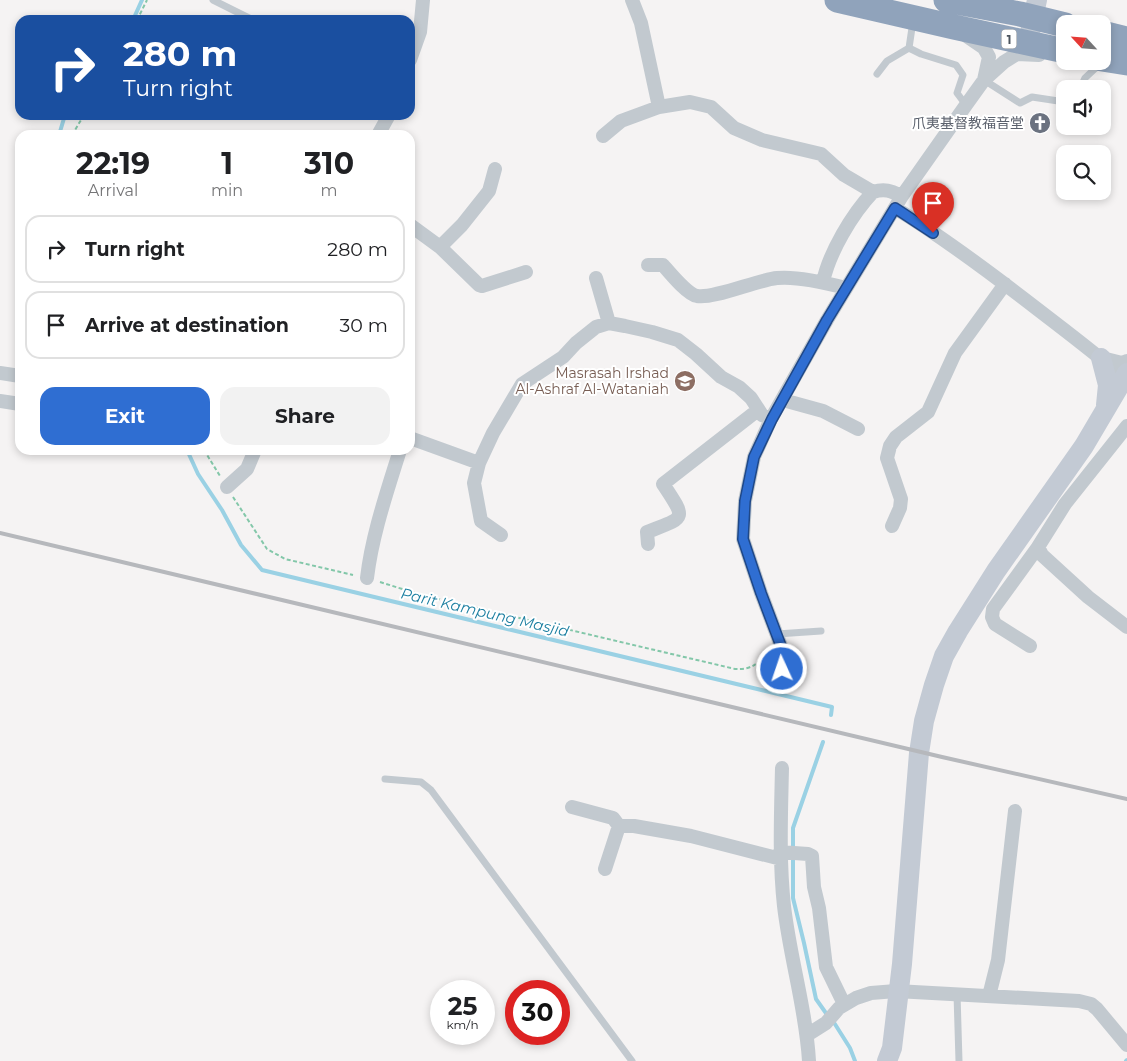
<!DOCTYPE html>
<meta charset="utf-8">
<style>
body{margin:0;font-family:Montserrat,"Noto Sans SC",sans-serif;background:#f2f2f2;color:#202124;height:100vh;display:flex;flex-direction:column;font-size:19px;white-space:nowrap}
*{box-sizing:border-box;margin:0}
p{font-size:16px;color:#757577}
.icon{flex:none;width:28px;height:28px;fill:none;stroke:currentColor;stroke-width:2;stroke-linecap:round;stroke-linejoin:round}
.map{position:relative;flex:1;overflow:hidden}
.panel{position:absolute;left:15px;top:130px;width:400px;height:325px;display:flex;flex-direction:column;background:#fff;border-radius:15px;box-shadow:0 2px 8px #0003}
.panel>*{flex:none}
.top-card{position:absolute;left:15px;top:15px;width:400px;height:105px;border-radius:15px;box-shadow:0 2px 8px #0003;background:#1a4fa0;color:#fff;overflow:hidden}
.needle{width:32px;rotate:296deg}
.tools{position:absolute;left:1056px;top:15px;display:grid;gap:10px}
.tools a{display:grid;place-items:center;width:55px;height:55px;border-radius:10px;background:#fff;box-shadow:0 2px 8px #0003;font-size:25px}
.speed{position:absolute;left:430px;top:980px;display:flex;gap:10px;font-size:25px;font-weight:700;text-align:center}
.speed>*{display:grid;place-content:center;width:65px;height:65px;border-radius:50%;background:#fff;box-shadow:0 2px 8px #0003;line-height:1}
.speed small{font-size:12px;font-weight:400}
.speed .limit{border:8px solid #d22;background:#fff;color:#111}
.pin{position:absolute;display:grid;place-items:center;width:42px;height:42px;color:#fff;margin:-51px -21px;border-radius:50% 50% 50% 0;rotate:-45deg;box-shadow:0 0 5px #0007}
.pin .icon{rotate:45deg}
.me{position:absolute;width:55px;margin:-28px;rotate:357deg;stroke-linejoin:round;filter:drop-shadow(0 0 4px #0008)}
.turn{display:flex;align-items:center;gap:18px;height:105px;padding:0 25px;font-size:22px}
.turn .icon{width:65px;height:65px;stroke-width:2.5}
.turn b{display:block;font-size:35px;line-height:42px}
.eta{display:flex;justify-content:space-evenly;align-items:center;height:85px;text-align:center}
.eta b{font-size:30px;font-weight:700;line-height:35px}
.primary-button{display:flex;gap:10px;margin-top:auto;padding:10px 25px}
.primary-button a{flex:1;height:58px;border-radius:15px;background:#2f6ed2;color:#fff;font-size:20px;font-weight:700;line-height:58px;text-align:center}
.primary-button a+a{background:#f2f2f2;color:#202124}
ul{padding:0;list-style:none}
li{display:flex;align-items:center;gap:15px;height:68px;margin:0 10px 8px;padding:0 15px;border:2px solid #e0e0e0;border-radius:15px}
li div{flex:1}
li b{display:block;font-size:19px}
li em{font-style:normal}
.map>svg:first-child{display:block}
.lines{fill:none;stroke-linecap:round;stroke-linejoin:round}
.stream{stroke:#9ad1e4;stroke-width:4}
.path{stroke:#83c7a9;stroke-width:2;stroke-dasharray:4 2.5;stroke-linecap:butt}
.lane{stroke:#c2c9cf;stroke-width:7}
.street{stroke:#c2c9cf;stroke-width:14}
.secondary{stroke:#c3cad4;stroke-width:20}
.highway{stroke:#90a3bb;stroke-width:25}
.rail{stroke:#b6b8bc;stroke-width:4}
.route-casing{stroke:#1f4888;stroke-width:12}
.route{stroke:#2f6ed2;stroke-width:9}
.labels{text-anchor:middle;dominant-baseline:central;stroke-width:4;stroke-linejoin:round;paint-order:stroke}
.shield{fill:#fff;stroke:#82888e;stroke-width:1}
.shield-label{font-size:12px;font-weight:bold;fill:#4c555e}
.worship-label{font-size:14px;fill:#5b616d;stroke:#fff;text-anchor:end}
.education-label{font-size:14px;fill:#785e54;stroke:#fff;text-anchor:end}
.water-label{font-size:15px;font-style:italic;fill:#1c7fa1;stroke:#fff}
</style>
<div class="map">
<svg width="1127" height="1061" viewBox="0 0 1127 1061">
<rect width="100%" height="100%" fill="#f5f3f3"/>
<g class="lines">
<path class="stream" d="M 133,20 L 142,0
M 59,135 L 65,115
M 187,450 L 198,474 L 222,510 L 241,545 L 262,570 L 832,707 L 831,715
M 823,742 L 793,828 L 793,898 L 804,943 L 816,999 L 828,1016
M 833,1021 L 850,1048 L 855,1061
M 1126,1061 L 1127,1060"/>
<path class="path" d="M 137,20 L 147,0
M 72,135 L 84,115
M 204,450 L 220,476
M 233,497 L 267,549 L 285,559 L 353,575
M 380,582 L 418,594 L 735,669 C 751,670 757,664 769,653"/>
<path class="lane" d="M 213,0 L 253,20
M 909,48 L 921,54 L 956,65 L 963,75 L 957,93 L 966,105
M 877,74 L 887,61 L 909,48 L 913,21
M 984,80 L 1020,103 L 1032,97 L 1065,102
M 1080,89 L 1085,78 L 1101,63
M 777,634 L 821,631
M 385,779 L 421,782 L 431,790 L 632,1061
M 957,994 L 959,1061"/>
<path class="street" d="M 632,0 L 641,23 L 659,107
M 965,35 L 984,48 L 989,57 L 984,80
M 410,60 L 420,32 L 423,0
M 378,135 L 389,115
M 603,136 L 621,121 L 659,107 L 690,102 L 711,107 L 734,128 L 762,140 L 821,154 L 844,175 L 873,192
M 895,208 C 943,237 988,271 1032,305 C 1063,329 1094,352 1124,378
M 410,225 L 440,247 L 479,285 L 482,286 L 526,272
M 440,247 L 462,225 L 489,191 L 495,169
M 648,265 L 663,265 C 670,273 687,294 697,296 C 714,299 757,280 777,278 C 797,276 827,283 846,288
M 596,278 L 609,323
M 823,282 C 829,253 852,214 873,192 C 885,188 891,191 902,196
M 1102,358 L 1122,363 L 1127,361
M 0,373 L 20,376
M 783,400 L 823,411 L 858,429
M 0,401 L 20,404
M 1127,426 L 1065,504 L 1038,547 L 1042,555 L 1088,597 L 1127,627
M 410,438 L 479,463
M 227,487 L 247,469 L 255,450
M 892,526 L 900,508 L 901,499 L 887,458 L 890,446 L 896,437 L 928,412 L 955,353 L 1005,284
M 501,535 L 481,521 L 474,483 L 479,463 L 493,433 L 522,384 L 563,357 L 576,343 L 596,327 L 609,323 L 625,326 L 652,332 L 678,340 L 696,354 L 721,377 L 739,387 L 751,398 L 762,415 L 771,419
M 648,544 L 647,532 C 686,517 687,520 663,484 L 758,410
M 367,578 C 372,535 387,492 400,450
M 1030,646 L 995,624 L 992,617 L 993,609 L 1038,547
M 782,669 L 781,646 L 761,593 L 743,539 L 745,501 L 754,457 L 771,419 L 827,320 L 902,196 L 966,105 L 984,80 L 1004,62 L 1017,54 L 1039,55
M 782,768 C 781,814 779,860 784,906 C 790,958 806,1009 809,1061
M 572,807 L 613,818 L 619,826
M 780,852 L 808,854 L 812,856 L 814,887 L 819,908 L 826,967 L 844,1004
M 605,869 L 619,826 L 634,826 L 691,836 L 781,859
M 989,996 L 998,960 L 1015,811
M 807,1035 L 826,1023 L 839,1008 L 856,998 L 871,993 L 896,991 L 1079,1001 L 1091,1004 L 1097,1009 L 1127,1045"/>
<path class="secondary" d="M 1028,42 L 1037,0
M 1101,358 L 1108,385 L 1106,405
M 887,1061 L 892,1048 L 902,964 L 919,753 L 924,721 L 934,685 L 944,656 L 958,631 L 996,571 L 1084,446 L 1127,373"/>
<path class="highway" d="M 837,0 L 954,27 L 1065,51
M 946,0 L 1020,14 L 1065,25
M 1102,33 L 1127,39
M 1102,59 L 1127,63"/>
<path class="rail" d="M 0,533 L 942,757 L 1127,799"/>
</g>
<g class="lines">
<g class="route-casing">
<path id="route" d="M 782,669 L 781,646 L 761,593 L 743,539 L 745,501 L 754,457 L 772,419 L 827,320 L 895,208 L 933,233"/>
</g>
<use href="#route" class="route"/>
</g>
<defs>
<g id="church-disc" transform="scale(1.125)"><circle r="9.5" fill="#6b7280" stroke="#fff"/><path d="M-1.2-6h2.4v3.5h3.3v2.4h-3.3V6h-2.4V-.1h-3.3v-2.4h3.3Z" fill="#fff"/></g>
<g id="school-disc" transform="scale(1.125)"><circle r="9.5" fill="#8d6e63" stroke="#fff"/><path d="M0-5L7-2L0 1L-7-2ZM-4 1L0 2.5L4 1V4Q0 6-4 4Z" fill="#fff"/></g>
</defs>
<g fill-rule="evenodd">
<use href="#church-disc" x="1040" y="123"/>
<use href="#school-disc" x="685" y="381"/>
</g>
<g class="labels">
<rect class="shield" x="1001.5" y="29.5" width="15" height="19" rx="4"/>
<g class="shield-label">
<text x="1009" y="39">1</text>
</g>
<g class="worship-label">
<text x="1024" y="123">爪夷基督教福音堂</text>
</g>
<g class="education-label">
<text x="669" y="373">Masrasah Irshad<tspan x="669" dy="16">Al-Ashraf Al-Wataniah</tspan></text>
</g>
<g class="water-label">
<text transform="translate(485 612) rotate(13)">Parit Kampung Masjid</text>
</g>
</g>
</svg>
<div class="tools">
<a><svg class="needle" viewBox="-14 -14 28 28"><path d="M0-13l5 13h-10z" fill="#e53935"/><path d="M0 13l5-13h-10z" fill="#757577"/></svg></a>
<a><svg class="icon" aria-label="sound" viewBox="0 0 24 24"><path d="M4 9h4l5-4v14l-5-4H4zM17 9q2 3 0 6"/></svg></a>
<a><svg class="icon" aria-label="search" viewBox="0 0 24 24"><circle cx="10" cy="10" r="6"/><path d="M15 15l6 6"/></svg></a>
</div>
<div class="speed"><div>25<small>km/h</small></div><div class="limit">30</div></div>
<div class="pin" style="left:933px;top:233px;background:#d93025"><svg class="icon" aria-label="arrive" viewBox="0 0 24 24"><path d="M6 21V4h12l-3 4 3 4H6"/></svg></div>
<svg class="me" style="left:782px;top:669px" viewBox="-20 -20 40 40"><circle r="17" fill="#2f6ed2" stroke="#fff" stroke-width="3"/><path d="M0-11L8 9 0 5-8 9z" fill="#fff"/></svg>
<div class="top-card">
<div class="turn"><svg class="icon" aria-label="right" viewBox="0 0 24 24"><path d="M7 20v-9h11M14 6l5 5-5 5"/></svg><div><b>280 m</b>Turn right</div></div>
</div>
<section class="panel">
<div class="eta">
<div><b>22:19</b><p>Arrival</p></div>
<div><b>1</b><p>min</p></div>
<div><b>310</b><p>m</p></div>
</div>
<ul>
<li><svg class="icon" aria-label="right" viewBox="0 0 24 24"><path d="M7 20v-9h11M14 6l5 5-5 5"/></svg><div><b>Turn right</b></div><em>280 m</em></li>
<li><svg class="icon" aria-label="arrive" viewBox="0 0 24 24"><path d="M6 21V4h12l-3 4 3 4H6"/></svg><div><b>Arrive at destination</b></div><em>30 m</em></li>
</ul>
<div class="primary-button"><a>Exit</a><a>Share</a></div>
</section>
</div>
